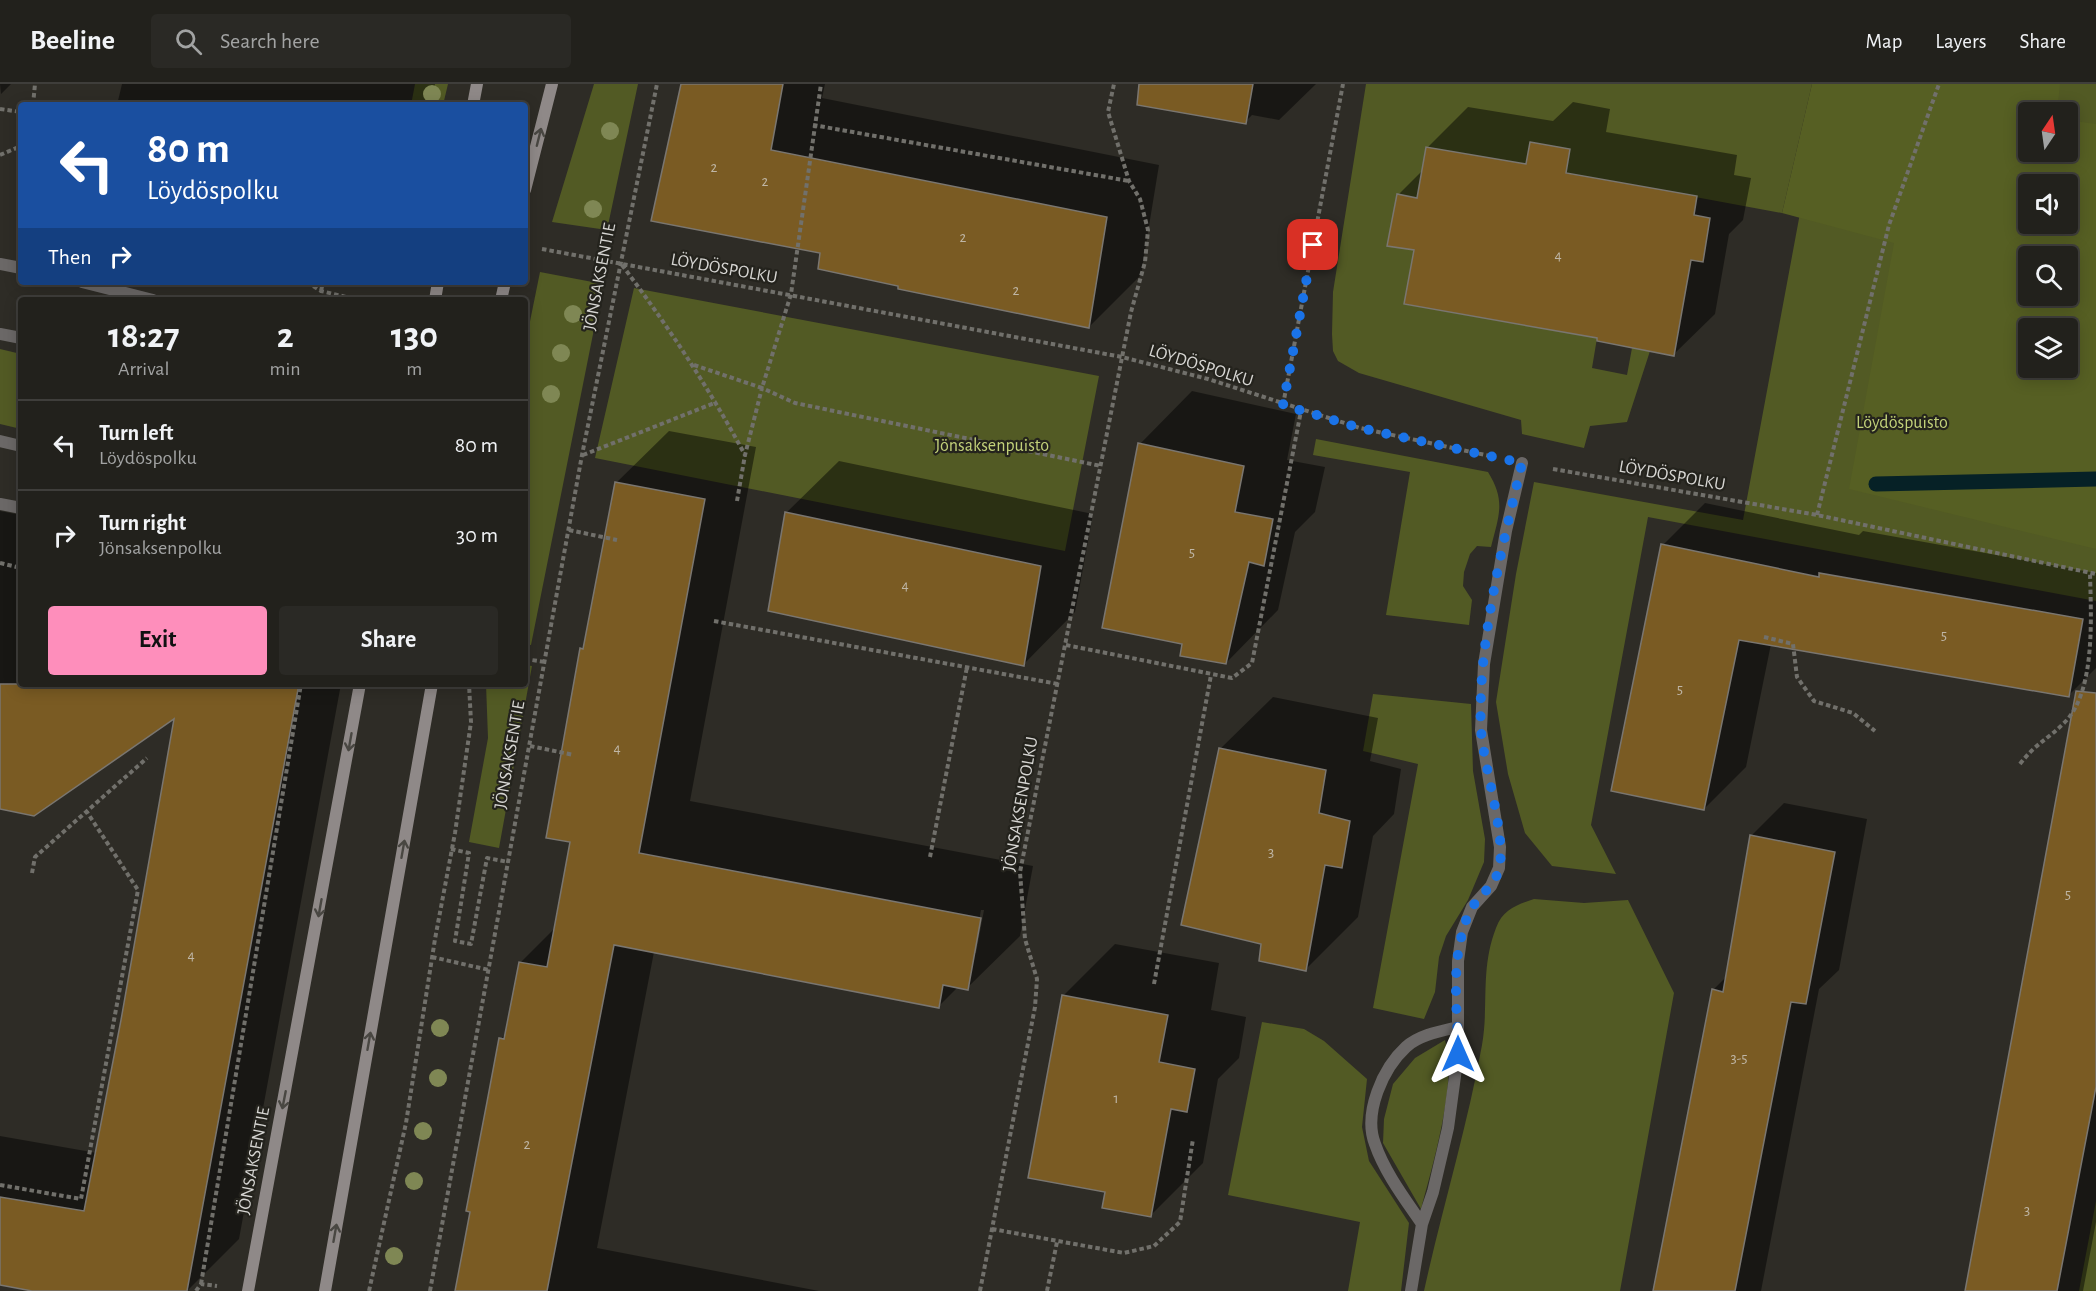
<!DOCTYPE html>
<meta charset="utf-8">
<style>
body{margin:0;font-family:"Alegreya Sans",sans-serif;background:#2a2925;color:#f1f3f6;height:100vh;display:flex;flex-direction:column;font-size:22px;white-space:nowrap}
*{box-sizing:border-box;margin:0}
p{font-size:20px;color:#a2a3a3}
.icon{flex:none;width:33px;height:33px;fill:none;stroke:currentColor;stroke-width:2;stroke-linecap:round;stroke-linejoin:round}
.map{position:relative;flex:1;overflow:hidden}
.panel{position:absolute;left:18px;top:213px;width:510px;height:390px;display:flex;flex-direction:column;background:#22211c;border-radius:6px;box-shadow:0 3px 15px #0003,0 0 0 2px #3f3e3b}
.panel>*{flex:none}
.banner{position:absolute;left:18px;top:18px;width:510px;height:183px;border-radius:6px;box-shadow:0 3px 15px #0003,0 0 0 2px #3f3e3b;background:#1a4fa0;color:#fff;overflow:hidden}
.needle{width:39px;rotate:13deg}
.fabs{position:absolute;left:2018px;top:18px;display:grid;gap:12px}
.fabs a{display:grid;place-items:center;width:60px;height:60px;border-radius:6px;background:#22211c;box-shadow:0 3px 15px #0003,0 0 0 2px #3f3e3b;font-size:30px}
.pin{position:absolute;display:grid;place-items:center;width:51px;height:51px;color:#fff;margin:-26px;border-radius:12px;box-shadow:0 3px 9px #0006}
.me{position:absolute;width:66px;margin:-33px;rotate:0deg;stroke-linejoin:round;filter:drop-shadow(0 0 4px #0008)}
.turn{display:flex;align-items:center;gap:21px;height:126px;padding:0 30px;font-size:27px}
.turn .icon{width:78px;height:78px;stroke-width:2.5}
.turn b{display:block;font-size:42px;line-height:51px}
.then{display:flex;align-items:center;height:57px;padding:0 30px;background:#0003;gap:12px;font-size:22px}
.eta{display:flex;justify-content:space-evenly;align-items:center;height:102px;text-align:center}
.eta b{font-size:36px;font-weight:700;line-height:42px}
.primary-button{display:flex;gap:12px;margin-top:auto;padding:12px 30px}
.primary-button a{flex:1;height:69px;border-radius:6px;background:#fe8ebb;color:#111;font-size:24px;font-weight:700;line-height:69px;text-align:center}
.primary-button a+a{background:#2a2925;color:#f1f3f6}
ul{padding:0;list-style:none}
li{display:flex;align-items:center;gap:18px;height:90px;padding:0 30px;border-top:2px solid #3f3e3b}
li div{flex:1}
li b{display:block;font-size:22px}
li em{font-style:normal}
header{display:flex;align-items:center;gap:36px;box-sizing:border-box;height:84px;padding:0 30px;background:#22211c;border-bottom:2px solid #3f3e3b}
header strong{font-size:28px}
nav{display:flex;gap:33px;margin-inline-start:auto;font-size:21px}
.search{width:420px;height:54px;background:#2a2925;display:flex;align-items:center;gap:15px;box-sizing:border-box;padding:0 21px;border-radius:6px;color:#a2a3a3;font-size:22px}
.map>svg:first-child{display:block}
.green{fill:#525a24;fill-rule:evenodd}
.forest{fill:#565f23;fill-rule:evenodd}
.shadow{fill:#0007;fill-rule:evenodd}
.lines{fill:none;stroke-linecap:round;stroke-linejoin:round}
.stream{stroke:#062126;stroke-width:15}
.building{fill:#7a5b23;stroke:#7a7670;stroke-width:1.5}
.path{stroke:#71706b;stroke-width:4;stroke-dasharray:4.5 3;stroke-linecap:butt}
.service{stroke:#6b6867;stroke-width:12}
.minor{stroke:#6b6867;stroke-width:12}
.secondary{stroke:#8f8988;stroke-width:12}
.tree{fill:#7f8754}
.oneway{stroke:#494742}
.route{stroke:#1a73e8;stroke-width:10;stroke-dasharray:0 18}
.labels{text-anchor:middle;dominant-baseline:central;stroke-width:4.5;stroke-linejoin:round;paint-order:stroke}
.number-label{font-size:15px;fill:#bfb6a6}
.street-label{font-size:18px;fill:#d6d5d2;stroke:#24231d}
.park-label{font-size:18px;fill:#c2d179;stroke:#24231d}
</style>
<header>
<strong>Beeline</strong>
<div class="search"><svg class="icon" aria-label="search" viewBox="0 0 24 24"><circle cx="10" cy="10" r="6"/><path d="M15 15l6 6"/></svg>Search here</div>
<nav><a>Map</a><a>Layers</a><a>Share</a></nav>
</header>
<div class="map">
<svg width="2096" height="1207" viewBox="0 0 2096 1207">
<rect width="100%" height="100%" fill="#2e2c26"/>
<path class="green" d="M 415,0 L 448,0 L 443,21 L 411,21 Z
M 594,0 L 638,0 L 607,146 L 552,138 Z
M 1366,0 L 1812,0 L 1782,129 L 1566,89 L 1570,65 L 1531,58 L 1526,80 L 1426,63 L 1417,114 L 1397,110 L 1387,162 L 1414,166 L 1404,220 L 1597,254 L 1592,284 L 1627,291 L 1632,264 L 1650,267 L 1627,338 L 1590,342 L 1584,364 L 1522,350 L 1521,336 L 1359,289 L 1338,277 L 1333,267 L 1332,250 L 1333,208 Z
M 1824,0 L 2096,0 L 2096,517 L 1648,433 L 1591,741 L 1616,790 L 1552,782 L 1525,749 L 1508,690 L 1496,618 L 1516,490 L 1534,398 L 1743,436 ZM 2028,28 L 2067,28 L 2067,68 L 2028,68 ZM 2028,100 L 2067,100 L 2067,140 L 2028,140 ZM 2028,172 L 2067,172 L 2067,212 L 2028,212 ZM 2028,244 L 2067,244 L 2067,284 L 2028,284 Z
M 540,188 L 603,200 L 531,561 L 525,560 L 525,262 Z
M 634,204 L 1099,292 L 1065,467 L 595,374 Z
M 0,265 L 21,270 L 21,345 L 0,340 Z
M 1316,355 L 1488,388 C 1506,417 1499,431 1491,463 L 1477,462 L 1470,470 L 1464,488 L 1463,502 L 1472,516 L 1469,541 L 1386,531 L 1410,388 L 1313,371 Z
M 525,581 L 532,582 L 499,764 L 469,758 L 488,654 L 486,600 L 525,600 Z
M 1373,610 L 1471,620 L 1473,687 L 1485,755 L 1484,778 L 1468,816 L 1446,852 L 1439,873 L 1435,908 L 1424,935 L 1373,924 L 1418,680 L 1363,667 Z
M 1534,815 L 1584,819 L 1628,816 L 1674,909 L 1620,1207 L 1424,1207 C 1442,1125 1467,1044 1482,961 C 1489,921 1480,885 1496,844 C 1503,825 1517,821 1534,815 Z
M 1262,938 L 1304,945 L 1324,957 L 1367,995 L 1362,1043 L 1369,1077 L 1409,1139 L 1401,1207 L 1348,1207 L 1360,1138 L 1228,1111 Z
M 1445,956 C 1458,997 1432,1083 1421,1125 L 1383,1059 L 1384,1035 L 1393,1000 L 1415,974 Z
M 2096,1117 L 2096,1207 L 2079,1207 Z"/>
<path class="forest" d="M 1812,0 L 2060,0 L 2057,28 L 2028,28 L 2028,68 L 2067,68 L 2067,36 L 2096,40 L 2096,465 L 1849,405 L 1894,159 L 1782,129 ZM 2028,100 L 2067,100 L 2067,140 L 2028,140 ZM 2028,172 L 2067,172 L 2067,212 L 2028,212 ZM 2028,244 L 2067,244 L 2067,284 L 2028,284 Z"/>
<path class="shadow" d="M 0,0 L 11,0 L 1,10 Z
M 122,0 L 435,0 L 432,21 L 117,21 Z
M 682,0 L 825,0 L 822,14 L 1159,81 L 1141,191 L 1089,243 L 900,200 L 822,168 L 653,135 Z
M 1166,0 L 1316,0 L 1279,36 L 1252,31 L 1245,38 Z
M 1573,18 L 1610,25 L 1606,48 L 1737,71 L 1734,91 L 1751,94 L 1743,136 L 1729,150 L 1715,230 L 1673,271 L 1599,253 L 1415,165 L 1398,111 L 1423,86 L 1427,64 L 1468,23 L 1553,37 Z
M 1192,307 L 1296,330 L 1287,376 L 1325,383 L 1315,428 L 1295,448 L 1278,526 L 1226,579 L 1184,559 L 1140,360 Z
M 669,347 L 756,363 L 690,717 L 1033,782 L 1020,852 L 967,904 L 958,903 L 938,923 L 654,868 L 597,1164 L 819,1207 L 477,1207 L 501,955 L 506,949 L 520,879 L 556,843 L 572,757 L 582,565 L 585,561 L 616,399 ZM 981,826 L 984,826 L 976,869 L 973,869 Z
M 839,377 L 1093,430 L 1075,528 L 1023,581 L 786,429 Z
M 1705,419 L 1859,451 L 1863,447 L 2096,489 L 2096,584 L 2068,612 L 1771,560 L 1746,683 L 1704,725 L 1663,461 Z
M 0,427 L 21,431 L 21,600 L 341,600 L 239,1155 L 187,1207 L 40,1207 L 0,1200 L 0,1052 L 97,1069 L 176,632 L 0,724 Z
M 1273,613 L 1378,634 L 1370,677 L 1401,685 L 1394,730 L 1373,752 L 1358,833 L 1306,885 L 1263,859 L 1220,665 Z
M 2096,625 L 2096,1138 L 2083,1207 L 1966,1207 Z
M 1784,719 L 1867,735 L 1839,886 L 1819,905 L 1761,1207 L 1655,1207 L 1713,906 L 1728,891 L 1751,752 Z
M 1115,860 L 1219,879 L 1211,926 L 1246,933 L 1239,974 L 1218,995 L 1203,1079 L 1151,1131 L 1107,1107 L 1063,912 Z"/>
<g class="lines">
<path class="stream" d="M 1876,400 L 2096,395"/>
</g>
<path class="building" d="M 681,0 L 783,0 L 771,66 L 1107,133 L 1089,244 L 898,205 L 898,202 L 818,185 L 820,169 L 651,137 Z
M 1139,0 L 1253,0 L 1246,40 L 1137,21 Z
M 1530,58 L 1570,65 L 1566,89 L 1697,112 L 1694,131 L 1710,134 L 1703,178 L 1691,176 L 1674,272 L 1597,257 L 1597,254 L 1404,220 L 1414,166 L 1387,162 L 1397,110 L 1417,114 L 1426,63 L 1526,80 Z
M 1138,359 L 1244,382 L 1235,428 L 1273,435 L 1264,482 L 1249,478 L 1226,580 L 1180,572 L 1182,560 L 1102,544 Z
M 615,398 L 705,415 L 639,769 L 981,834 L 968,906 L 943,901 L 939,924 L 614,861 L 547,1207 L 455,1207 L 470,1128 L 466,1127 L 487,1018 L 499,954 L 504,955 L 519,878 L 547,883 L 570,758 L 546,754 L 580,564 L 583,565 Z
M 785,428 L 1041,482 L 1024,582 L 768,527 Z
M 1661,460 L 1819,493 L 1819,489 L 2083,535 L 2069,613 L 1739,556 L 1704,726 L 1611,707 Z
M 0,600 L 299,600 L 187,1207 L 32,1207 L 0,1201 L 0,1113 L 84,1127 L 121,936 L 174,635 L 34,732 L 0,725 Z
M 2076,607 L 2096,609 L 2096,1003 L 2057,1207 L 1965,1207 Z
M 1219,664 L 1326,686 L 1319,729 L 1350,737 L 1342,784 L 1325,781 L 1306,887 L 1259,877 L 1261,860 L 1181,841 Z
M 1750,751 L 1835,768 L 1806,920 L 1791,918 L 1735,1207 L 1653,1207 L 1712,905 L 1723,908 Z
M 1062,911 L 1168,931 L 1159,978 L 1195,985 L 1187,1028 L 1171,1025 L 1151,1133 L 1102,1124 L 1105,1108 L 1028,1094 Z"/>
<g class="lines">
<path class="path" d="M 33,21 L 35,0
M 0,25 L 21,28
M 813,41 L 1129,97
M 0,71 L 21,62
M 542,165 L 1122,273 L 1208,295 L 1360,344 L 1490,372
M 622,181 C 668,242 709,304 745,371 L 762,304 L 795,319 L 1101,382
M 307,198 L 321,207 L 359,216
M 321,207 L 323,198
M 694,281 L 762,304 L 791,210 L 821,0
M 1283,321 L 1343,0
M 583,371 L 717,318
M 1553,385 L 1817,431 L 2096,490
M 737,417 L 745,371
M 1817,431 L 1889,141 L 1939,0
M 569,446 L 617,456
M 0,479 L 21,484
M 714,537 L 1058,600
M 1764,553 L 1793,560 L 1797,593 L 1814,617 L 1853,629 L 1875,647
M 1066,561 L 1232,594 L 1252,579 L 1301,327
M 525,575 L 545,578
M 530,662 L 574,671
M 2020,680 C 2036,659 2047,656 2064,639 C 2096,608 2091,532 2090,489
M 451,765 L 469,769 L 455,857 L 471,860 L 487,774 L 508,778
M 930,773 L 967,583
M 32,789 L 35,773 L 147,674
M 432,873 L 489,886
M 1154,900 L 1211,591
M 0,1101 L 81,1115 L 138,806 L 87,728
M 992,1145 L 1124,1169 L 1154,1162 L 1180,1138 L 1193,1055
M 201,1200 L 301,600
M 196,1207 L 201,1200 L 217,1202
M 369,1207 L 406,1039 L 435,855 L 455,749 L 471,638 L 469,600
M 430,1207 L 582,371 L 657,0
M 980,1207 L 1035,923 L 1037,895 L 1025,855 L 1020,788 L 1131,228 L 1145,178 L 1148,146 L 1140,115 L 1129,97 L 1108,28 L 1114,0
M 1047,1207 L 1057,1158"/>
<path class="service" d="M 0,180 L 21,184
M 82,198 L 153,216
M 0,250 L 21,254
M 0,357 L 21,362
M 0,420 L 21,424"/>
<path class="minor" d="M 1422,1140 C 1405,1115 1385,1089 1375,1060 C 1363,1029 1383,984 1406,963 C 1419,951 1441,947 1458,943
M 1411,1207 L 1422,1140 L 1433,1108 L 1448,1044 L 1458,970 L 1458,877 L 1462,848 L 1472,823 L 1491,802 L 1499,784 L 1500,763 L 1481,646 L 1484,580 L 1506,447 L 1522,379"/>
<path class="secondary" d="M 473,21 L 477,0
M 525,106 L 552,0
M 435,216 L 438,198
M 501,216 L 505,198
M 248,1207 L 360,600
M 325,1207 L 432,600"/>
</g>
<g class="tree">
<circle cx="432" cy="10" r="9"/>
<circle cx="610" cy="47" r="9"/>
<circle cx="593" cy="125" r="9"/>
<circle cx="573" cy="230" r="9"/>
<circle cx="561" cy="269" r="9"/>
<circle cx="551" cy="310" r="9"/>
<circle cx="440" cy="944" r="9"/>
<circle cx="438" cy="994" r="9"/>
<circle cx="423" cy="1047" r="9"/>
<circle cx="414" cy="1097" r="9"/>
<circle cx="394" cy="1172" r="9"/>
</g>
<defs><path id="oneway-shaft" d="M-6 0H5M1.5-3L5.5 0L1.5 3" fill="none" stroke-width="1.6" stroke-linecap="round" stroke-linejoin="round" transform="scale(1.5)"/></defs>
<g class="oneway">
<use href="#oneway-shaft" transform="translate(539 53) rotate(-76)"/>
<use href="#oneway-shaft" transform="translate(350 658) rotate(100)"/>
<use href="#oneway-shaft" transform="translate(403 765) rotate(-80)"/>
<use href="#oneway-shaft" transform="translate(320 824) rotate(100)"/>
<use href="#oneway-shaft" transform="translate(369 957) rotate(-80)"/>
<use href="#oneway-shaft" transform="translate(284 1016) rotate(101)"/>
<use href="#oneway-shaft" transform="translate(335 1149) rotate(-80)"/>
</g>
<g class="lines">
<path class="route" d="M 1313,161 L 1283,321 L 1360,344 L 1522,379 C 1503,460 1477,563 1481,645 C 1483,681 1507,753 1499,785 C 1495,801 1482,809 1473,822 C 1468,828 1465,839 1463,847 C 1451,885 1458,931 1458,970"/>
</g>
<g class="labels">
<g class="number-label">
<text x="714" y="83">2</text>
<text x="765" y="97">2</text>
<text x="963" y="153">2</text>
<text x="1558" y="171">4</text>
<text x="1016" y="206">2</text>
<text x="1192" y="468">5</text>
<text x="905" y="501">4</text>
<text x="1944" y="551">5</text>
<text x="1680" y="605">5</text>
<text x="617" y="664">4</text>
<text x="1271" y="768">3</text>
<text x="2068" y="810">5</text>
<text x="191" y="871">4</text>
<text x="1739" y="974">3-5</text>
<text x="1116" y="1014">1</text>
<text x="527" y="1060">2</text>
<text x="2027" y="1126">3</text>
</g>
<g class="street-label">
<text transform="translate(724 185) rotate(10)">LÖYDÖSPOLKU</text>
<text transform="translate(600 193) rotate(-79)">JÖNSAKSENTIE</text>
<text transform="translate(1201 282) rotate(17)">LÖYDÖSPOLKU</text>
<text transform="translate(1672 392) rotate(10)">LÖYDÖSPOLKU</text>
<text transform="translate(510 671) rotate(-80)">JÖNSAKSENTIE</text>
<text transform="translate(1021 720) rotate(-80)">JÖNSAKSENPOLKU</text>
<text transform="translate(254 1077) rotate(-79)">JÖNSAKSENTIE</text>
</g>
<g class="park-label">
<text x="1902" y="339">Löydöspuisto</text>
<text x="992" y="362">Jönsaksenpuisto</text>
</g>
</g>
</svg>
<div class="fabs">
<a><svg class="needle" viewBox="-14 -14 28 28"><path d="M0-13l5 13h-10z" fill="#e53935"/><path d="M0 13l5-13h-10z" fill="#a2a3a3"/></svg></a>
<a><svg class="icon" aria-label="sound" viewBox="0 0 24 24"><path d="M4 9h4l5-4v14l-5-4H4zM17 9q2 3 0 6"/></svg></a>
<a><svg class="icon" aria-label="search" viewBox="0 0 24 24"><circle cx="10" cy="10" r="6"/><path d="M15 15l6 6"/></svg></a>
<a><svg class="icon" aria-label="layers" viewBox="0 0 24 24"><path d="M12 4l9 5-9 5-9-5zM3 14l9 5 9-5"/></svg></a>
</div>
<div class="pin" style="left:1313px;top:161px;background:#d93025"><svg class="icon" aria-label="arrive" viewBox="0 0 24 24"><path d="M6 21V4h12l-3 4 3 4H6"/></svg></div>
<svg class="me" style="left:1458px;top:970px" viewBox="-20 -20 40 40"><path d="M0-17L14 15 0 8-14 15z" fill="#1a73e8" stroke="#fff" stroke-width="4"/></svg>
<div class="banner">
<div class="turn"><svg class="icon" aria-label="left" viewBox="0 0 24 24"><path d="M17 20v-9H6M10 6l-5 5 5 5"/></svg><div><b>80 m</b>Löydöspolku</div></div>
<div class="then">Then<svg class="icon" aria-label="right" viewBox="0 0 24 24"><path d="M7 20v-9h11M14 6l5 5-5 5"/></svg></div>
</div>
<section class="panel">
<div class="eta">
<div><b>18:27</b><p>Arrival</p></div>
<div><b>2</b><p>min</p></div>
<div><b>130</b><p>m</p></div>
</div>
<ul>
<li><svg class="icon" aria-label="left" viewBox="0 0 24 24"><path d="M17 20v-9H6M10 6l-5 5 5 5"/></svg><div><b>Turn left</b><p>Löydöspolku</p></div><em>80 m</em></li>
<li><svg class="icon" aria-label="right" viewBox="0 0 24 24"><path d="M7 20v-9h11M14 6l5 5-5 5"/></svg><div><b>Turn right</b><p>Jönsaksenpolku</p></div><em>30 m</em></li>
</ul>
<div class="primary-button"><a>Exit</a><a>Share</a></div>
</section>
</div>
